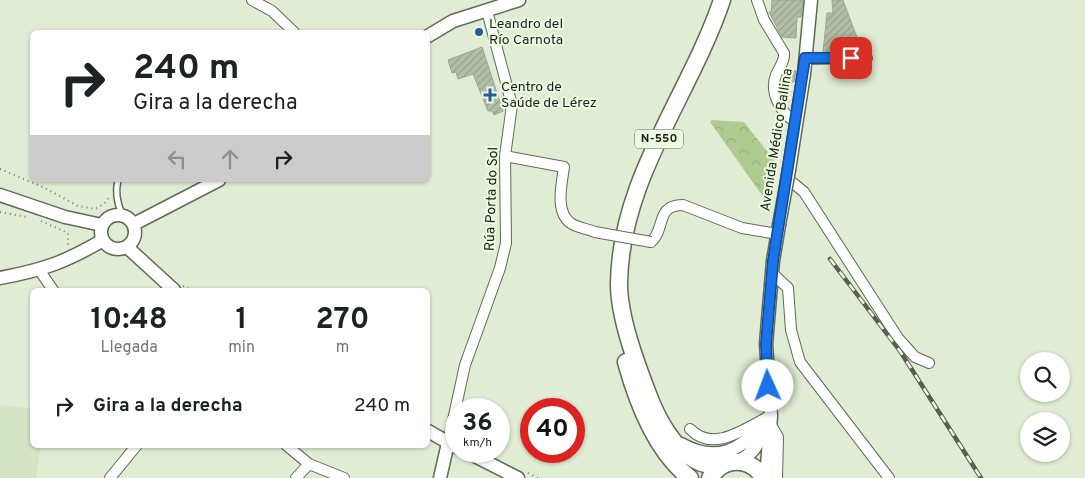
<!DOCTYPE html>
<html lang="es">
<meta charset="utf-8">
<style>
body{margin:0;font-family:Overpass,sans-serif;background:#f2f2f2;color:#202124;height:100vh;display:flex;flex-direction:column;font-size:19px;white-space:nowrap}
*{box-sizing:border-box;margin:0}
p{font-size:16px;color:#757577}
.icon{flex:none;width:28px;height:28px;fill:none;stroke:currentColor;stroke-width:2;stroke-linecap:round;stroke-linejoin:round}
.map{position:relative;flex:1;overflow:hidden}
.side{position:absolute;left:30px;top:288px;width:400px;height:160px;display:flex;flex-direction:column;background:#fff;border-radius:8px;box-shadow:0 1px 4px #0004}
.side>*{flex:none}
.banner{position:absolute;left:30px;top:30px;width:400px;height:152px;border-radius:8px;box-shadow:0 1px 4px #0004;background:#fff;color:#202124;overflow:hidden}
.fabs{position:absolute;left:1020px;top:352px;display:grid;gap:10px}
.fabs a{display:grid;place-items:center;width:50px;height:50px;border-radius:50%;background:#fff;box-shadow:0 1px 4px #0004;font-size:25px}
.speed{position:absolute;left:445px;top:398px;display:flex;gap:10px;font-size:25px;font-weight:700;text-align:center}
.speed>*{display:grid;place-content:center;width:65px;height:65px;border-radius:50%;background:#fff;box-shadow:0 1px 4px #0004;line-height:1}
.speed small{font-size:12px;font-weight:400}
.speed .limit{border:8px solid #d22;background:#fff;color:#111}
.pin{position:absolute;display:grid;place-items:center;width:42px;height:42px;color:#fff;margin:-21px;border-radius:10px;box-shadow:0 2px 8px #0006}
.me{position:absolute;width:55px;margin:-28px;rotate:358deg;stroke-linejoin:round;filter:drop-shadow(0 0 4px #0008)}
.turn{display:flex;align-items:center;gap:18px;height:105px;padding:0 20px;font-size:22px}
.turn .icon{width:65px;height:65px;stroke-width:2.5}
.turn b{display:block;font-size:35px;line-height:42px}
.lanes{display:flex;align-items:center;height:48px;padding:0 20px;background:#0003;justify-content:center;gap:25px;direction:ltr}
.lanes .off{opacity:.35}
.eta{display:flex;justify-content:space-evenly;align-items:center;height:85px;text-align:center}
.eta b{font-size:30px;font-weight:700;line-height:35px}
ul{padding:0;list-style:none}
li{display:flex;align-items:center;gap:15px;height:65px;padding:0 20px}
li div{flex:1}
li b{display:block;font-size:19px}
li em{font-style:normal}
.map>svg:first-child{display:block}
.built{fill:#d4e4c5}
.park{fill:url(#park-crowns)}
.building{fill:url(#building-hatch);stroke:#9ba791}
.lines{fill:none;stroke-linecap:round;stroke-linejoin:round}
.service-casing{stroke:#606b56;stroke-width:8}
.minor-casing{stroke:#606b56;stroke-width:12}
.tertiary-casing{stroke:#606b56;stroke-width:15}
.trunk-casing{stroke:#606b56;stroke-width:19}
.path{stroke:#777f6f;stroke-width:2;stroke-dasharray:1 4;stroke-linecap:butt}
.service{stroke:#fff;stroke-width:5}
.minor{stroke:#fff;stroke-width:10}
.tertiary{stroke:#fff;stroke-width:12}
.trunk{stroke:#fff;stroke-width:16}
.rail-casing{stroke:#585f51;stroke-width:4.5}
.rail{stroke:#edfae1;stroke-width:2.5;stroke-dasharray:8;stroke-linecap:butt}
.minor-bridge-casing{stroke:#606b56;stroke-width:12;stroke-linecap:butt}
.tertiary-bridge-casing{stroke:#606b56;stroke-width:15;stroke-linecap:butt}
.minor-bridge{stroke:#fff;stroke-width:10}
.tertiary-bridge{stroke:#fff;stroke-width:12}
.route-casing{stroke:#114b97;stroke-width:12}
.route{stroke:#1a73e8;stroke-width:9}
.poi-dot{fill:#265c94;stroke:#edfae1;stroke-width:2}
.labels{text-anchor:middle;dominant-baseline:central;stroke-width:4;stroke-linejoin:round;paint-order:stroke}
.shield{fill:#edfae1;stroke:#5b6254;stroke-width:1}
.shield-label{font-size:12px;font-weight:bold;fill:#1c2118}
.poi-label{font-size:14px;fill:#1c2118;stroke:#edfae1;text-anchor:start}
.street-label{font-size:14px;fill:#1c2118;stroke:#edfae1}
</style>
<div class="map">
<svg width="1085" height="478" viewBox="0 0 1085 478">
<defs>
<pattern id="park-crowns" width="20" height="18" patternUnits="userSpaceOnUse" patternTransform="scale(1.25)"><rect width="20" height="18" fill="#aecc91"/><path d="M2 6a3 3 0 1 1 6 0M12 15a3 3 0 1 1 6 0" fill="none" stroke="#95af7c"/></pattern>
<pattern id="building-hatch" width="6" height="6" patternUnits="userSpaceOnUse" patternTransform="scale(1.25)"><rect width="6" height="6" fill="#b2bea7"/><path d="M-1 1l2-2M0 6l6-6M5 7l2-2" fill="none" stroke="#98a38f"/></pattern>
</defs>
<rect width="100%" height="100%" fill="#e0ecd4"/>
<path class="built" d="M 0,405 L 32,409 L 32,445 L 41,445 L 36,478 L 0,478 Z"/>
<path class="park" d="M 712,120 L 744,122 L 777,164 L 769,205 L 710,122 Z"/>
<path class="building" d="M 772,0 L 803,0 L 801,17 L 797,17 L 796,38 L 782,37 L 769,12 L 771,13 Z
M 832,0 L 843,0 L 862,51 L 823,52 L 827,13 L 833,13 Z
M 482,47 L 503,111 L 494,115 L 492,111 L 488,111 L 473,74 L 458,79 L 456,72 L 452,73 L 448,60 Z
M 786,70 L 796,71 L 794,82 L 790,82 L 790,86 L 781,85 Z"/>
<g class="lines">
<g class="service-casing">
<path id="service" d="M 118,180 C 115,192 117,203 122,214"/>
</g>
<g class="minor-casing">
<path id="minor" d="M 252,0 L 272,11 L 294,32
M 757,0 L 764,20 L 784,53 C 785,62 779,67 776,75 C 769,92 781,114 796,122
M 805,59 L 867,58
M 505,156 L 564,167 C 562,183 554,213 572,224 C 579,228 588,229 595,232
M 787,181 L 793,183 L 804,192 L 898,338 L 915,357 L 929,363
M 651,242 C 666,229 655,205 683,205 L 742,228 L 777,234
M 40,271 L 53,290
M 772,273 L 788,288 L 791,330 L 800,362 L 889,478
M 771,425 L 778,437 L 777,478
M 690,429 C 713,453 744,429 768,417
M 448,443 L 465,365 L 500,268 L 506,243 L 505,156 L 512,105 L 487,11
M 286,445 L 309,464 L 344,478
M 110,478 L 137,445
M 296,478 L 309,464"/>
</g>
<g class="tertiary-casing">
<path id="tertiary" d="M 428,36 L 453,21 L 519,0
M 789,170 L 804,74 L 811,0
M 0,195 L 65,217 L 102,225
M101 232a17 17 0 1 1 34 0a17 17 0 1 1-34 0Z
M 134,224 L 219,180
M 127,247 L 174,290
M 0,278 C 43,270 66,262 103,240
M 428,431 L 456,447
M 681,444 C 717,464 740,450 766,423
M 465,451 L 518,478
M 738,461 C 752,455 758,445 763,431
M 440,478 L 448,443
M 766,478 L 771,416 L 766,344 L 773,261 L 779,225"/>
</g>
<g class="trunk-casing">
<path id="trunk" d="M 626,362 C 637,402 656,452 690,478
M 721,465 C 714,465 705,465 699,462 C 674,451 657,418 648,394 C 636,363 619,317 619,284 C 620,179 690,95 722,0
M 710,478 C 724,456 750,457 764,478"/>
</g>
<path class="path" d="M 0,169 L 43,187 L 78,206 L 95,209 L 104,204 L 110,196
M 0,212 L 27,217
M 41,221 L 68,233 L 68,246
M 183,286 L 192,290
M 528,473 L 538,478"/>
<use href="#service" class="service"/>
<use href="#minor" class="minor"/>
<use href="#tertiary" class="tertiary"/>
<use href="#trunk" class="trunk"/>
<g class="rail-casing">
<path id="rail" d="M 830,259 L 900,351 L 981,478"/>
</g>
<use href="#rail" class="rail"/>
<g class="minor-bridge-casing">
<path id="minor-bridge" d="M 595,232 L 651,242"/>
</g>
<g class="tertiary-bridge-casing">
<path id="tertiary-bridge" d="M 779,225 L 789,170"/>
</g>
<use href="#minor-bridge" class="minor-bridge"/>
<use href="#tertiary-bridge" class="tertiary-bridge"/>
</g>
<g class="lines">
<g class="route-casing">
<path id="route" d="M 768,386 L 766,344 L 773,261 L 805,58 L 851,58"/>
</g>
<use href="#route" class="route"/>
</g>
<g class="poi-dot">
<circle cx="479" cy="32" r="5"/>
<path d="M487.5 87.5h5v5h5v5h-5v5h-5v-5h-5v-5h5z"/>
</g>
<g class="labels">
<rect class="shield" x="635" y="129.5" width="48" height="19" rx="4"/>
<g class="shield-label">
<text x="659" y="139">N-550</text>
</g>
<g class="poi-label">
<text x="489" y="24">Leandro del<tspan x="489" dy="16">Río Carnota</tspan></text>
<text x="501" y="87">Centro de<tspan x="501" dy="16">Saúde de Lérez</tspan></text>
</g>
<g class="street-label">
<text transform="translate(777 140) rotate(-81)">Avenida Médico Ballina</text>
<text transform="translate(492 199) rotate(-88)">Rúa Porta do Sol</text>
</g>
</g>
</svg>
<div class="fabs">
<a><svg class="icon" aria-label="search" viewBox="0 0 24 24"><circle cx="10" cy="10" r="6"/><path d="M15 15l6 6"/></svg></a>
<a><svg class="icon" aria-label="layers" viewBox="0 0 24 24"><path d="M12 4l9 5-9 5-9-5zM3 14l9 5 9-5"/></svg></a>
</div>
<div class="speed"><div>36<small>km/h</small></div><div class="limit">40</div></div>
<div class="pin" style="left:851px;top:58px;background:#d93025"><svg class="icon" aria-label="arrive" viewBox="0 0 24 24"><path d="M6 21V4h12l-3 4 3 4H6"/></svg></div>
<svg class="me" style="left:768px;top:386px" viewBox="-20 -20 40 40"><circle r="19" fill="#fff"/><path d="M0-13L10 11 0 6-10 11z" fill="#1a73e8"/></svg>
<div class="banner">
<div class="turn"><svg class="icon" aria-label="right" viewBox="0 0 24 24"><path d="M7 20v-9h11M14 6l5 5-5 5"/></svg><div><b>240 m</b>Gira a la derecha</div></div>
<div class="lanes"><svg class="icon off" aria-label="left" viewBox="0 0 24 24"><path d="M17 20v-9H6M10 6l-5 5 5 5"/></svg><svg class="icon off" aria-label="ahead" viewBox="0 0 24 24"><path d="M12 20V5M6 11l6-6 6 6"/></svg><svg class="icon" aria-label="right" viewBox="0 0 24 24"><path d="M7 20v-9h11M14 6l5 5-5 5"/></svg></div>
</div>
<section class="side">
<div class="eta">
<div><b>10:48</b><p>Llegada</p></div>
<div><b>1</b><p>min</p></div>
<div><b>270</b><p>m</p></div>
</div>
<ul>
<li><svg class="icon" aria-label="right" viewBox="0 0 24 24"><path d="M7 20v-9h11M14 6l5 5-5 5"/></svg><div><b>Gira a la derecha</b></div><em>240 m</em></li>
</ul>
</section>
</div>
